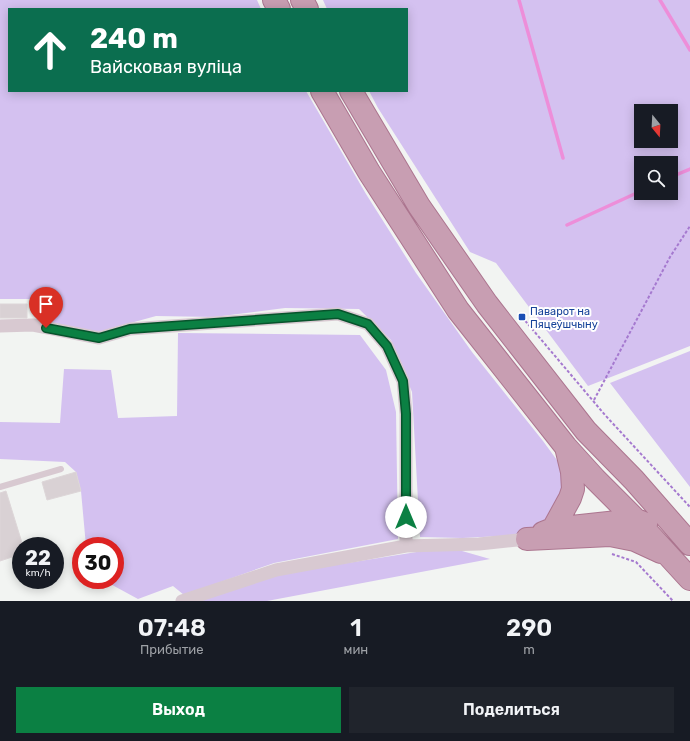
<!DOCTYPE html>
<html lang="ru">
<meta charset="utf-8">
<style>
body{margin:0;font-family:Rubik,sans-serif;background:#20242c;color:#f1f3f6;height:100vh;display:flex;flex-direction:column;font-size:15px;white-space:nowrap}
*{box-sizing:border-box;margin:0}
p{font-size:13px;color:#9ea1a6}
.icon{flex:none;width:22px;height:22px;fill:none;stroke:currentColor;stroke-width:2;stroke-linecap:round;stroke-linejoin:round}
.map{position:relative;height:601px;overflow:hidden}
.details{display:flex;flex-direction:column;background:#171b24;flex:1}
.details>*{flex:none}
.top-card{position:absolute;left:8px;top:8px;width:400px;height:84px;border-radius:0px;box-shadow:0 2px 10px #0003;background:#0b6e4f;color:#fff;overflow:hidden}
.needle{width:26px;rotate:162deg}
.buttons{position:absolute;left:634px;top:104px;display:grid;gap:8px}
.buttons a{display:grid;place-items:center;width:44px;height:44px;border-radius:0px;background:#171b24;box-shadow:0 2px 10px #0003;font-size:20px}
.speed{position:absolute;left:12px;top:537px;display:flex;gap:8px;font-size:20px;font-weight:700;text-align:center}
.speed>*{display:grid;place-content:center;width:52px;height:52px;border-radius:50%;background:#171b24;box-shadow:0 2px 10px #0003;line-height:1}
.speed small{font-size:10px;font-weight:400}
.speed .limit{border:6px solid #d22;background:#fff;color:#111}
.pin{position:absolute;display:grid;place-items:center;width:34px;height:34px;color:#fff;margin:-41px -17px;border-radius:50% 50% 50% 0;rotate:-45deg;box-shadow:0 0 4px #0007}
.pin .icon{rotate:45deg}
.me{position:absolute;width:44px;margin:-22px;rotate:0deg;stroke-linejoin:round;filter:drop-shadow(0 0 3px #0008)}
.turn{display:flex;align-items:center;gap:14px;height:84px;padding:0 16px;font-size:18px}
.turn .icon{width:52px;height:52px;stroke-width:2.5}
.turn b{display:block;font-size:28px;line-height:34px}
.eta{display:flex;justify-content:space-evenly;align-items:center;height:68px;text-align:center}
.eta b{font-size:24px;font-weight:600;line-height:28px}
.cta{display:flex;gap:8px;margin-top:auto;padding:8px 16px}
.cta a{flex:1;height:46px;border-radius:0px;background:#0b8043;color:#fff;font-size:16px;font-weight:600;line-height:46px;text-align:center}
.cta a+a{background:#20242c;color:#f1f3f6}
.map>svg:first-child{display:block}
.green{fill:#d4c1f0;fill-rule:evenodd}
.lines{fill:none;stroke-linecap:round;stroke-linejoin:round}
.stream{stroke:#ed8ed9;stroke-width:3.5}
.building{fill:#d9d1d4;stroke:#ddd6d8}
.trunk-casing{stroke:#ac758f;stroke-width:24}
.path{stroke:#a579cf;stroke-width:2;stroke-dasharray:3 2;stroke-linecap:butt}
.service{stroke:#d8c9d1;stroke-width:6}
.minor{stroke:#d8c9d1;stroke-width:13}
.trunk{stroke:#c89eb2;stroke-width:22}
.route-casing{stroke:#07532c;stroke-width:10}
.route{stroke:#0b8043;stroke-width:7}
.transit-dot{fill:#1a4fb4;stroke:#fff;stroke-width:1.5}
.labels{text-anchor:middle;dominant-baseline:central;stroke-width:4;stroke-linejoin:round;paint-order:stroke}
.transit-label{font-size:11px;fill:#164399;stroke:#fff;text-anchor:start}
</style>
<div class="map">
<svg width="690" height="601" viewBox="0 0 690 601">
<rect width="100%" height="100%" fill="#f2f4f2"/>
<path class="green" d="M 0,0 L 257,0 L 261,9 L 9,9 L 9,91 L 306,91 L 366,194 L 416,273 L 472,352 L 543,441 L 562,467 L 567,484 L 541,528 L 517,535 L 463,538 L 420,537 L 412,392 L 391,340 L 359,309 L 285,308 L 214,317 L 156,316 L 98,332 L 39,321 L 30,299 L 0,299 Z
M 323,0 L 690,0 L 690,346 L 588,386 L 496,263 L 470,252 L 378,108 L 369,91 L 407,91 L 407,9 L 327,9 ZM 641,111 L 671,111 L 671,141 L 641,141 ZM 641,163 L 671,163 L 671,193 L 641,193 Z
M 178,333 L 360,335 L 386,370 L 396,412 L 398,539 L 274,563 L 184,595 L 173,586 L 138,599 L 103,580 L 115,580 L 115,546 L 86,546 L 81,491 L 76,472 L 65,462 L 0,459 L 0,422 L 60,423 L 64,369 L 111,370 L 118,418 L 177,416 Z
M 690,351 L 690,487 L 610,383 Z
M 448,547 L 490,559 L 267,601 L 194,601 L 278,574 Z"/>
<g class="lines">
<path class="stream" d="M 519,0 L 563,158
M 660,0 L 690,50
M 671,177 L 690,169
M 567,225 L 641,191"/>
</g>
<path class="building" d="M 0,304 L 27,304 L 27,318 L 0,318 Z
M 76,472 L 81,491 L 47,500 L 42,482 Z
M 6,491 L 23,546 L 21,546 L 21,554 L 0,561 L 0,493 Z"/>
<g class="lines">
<g class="trunk-casing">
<path id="trunk" d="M 274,0 L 279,9
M 302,0 L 307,9
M 322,91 L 369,172 L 458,310 L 566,447 L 595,479 L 636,520 L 690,579
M 351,91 L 419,206 L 487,304 L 586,431 L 634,480 L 690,544
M 553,529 L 636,520 L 646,524
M 543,533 L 553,529 L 570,498 L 573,489 L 572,472 L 566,447
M 527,539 L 610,535 L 635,540 L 661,552"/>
</g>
<path class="path" d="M 522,317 L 605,415 L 690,507
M 594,400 L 670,257 L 690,226
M 612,554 L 636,562 L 673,601"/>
<path class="service" d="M 0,487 L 61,469"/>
<path class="minor" d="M 0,326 L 33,325 L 99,338 L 130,329 L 338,314 L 368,324 L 387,346 L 403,381 L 406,414 L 406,546
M 182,601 L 276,570 L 406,546 L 479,544 L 527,539"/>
<use href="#trunk" class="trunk"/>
</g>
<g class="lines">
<g class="route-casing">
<path id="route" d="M 46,328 L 99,338 L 130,329 L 338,314 L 368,324 L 387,346 L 403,381 L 406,414 L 406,517"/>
</g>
<use href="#route" class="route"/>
</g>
<rect class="transit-dot" x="518" y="313" width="8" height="8" rx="2"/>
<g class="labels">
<g class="transit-label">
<text x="530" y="311">Паварот на<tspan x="530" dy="13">Пяцеўшчыну</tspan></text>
</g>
</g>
</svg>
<div class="buttons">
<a><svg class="needle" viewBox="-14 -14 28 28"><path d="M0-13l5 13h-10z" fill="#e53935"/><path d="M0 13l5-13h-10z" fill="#9ea1a6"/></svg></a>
<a><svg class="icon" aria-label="search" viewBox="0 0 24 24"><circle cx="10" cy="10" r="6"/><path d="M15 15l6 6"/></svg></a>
</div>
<div class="speed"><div>22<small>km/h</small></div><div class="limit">30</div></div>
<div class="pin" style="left:46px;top:328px;background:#d93025"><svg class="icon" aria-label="arrive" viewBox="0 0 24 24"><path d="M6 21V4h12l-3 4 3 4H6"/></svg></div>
<svg class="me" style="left:406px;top:517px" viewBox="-20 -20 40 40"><circle r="19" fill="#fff"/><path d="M0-13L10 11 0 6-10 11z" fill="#0b8043"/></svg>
<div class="top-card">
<div class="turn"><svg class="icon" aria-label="ahead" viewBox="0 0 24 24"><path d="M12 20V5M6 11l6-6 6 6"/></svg><div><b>240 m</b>Вайсковая вуліца</div></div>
</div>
</div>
<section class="details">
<div class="eta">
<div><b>07:48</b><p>Прибытие</p></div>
<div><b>1</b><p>мин</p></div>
<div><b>290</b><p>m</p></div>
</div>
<div class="cta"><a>Выход</a><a>Поделиться</a></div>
</section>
